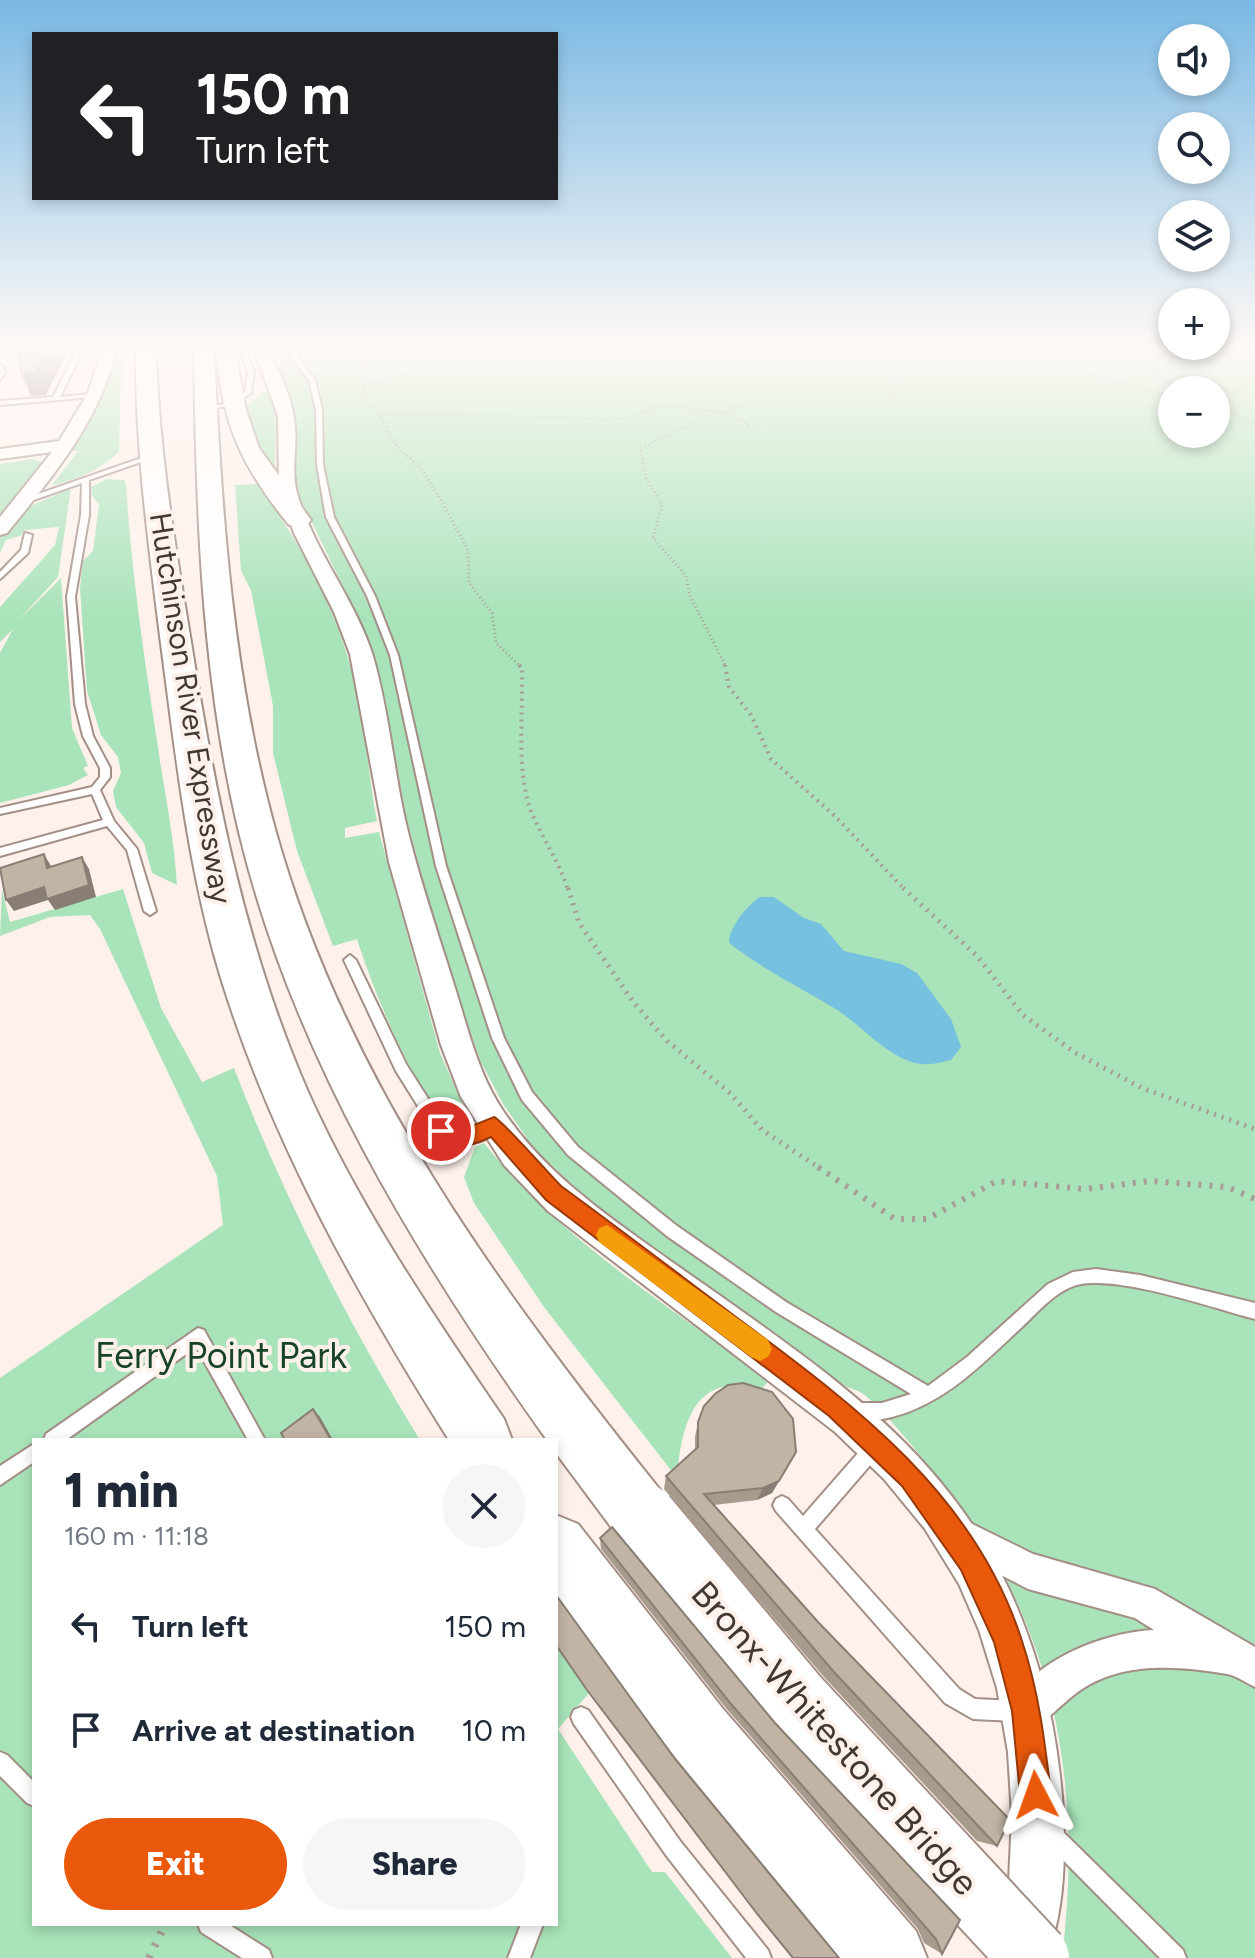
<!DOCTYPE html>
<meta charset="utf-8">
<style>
body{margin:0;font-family:Figtree,sans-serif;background:#f6f6f7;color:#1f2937;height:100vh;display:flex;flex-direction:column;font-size:30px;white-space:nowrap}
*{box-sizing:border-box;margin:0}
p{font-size:26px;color:#747a83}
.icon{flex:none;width:44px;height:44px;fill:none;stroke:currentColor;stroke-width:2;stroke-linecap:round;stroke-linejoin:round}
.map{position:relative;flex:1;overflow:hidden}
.details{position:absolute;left:32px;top:1438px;width:526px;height:488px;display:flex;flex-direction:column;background:#fff;border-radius:0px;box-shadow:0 4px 12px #0003}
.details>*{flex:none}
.hud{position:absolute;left:32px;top:32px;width:526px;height:168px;border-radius:0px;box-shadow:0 4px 12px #0003;background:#202124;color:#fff;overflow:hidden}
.controls{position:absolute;left:1158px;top:24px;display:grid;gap:16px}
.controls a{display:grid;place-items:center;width:72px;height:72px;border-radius:50%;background:#fff;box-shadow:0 4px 12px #0003;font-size:40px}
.pin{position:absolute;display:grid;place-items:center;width:68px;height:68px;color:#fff;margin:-34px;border:4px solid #fff;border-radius:50%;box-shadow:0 2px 8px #0007}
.me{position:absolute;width:88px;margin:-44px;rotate:356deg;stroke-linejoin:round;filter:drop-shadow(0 0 6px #0008)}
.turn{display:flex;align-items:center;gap:28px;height:168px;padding:0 32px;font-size:36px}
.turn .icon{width:104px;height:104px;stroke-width:2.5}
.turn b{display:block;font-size:56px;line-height:68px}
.round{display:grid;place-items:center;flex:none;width:84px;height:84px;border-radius:42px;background:#f6f6f7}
.overview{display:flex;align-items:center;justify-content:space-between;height:136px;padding:0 32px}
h1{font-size:48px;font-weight:800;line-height:60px}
.primary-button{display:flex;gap:16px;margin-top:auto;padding:16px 32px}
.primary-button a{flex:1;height:92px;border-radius:48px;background:#ea580c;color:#fff;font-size:32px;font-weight:800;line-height:92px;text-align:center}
.primary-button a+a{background:#f6f6f7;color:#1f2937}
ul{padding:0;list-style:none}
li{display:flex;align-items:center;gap:24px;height:104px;padding:0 32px}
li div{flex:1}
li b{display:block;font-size:30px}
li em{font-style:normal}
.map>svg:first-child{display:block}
.green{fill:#a8e3b9;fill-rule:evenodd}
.water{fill:#76c1df}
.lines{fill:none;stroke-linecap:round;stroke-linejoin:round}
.service-casing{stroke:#a38f86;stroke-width:4}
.minor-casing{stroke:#a38f86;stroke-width:4}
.tertiary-casing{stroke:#a38f86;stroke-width:4}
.motorway-casing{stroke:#a38f86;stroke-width:4}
.path-far4{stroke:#a79c97;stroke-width:3;stroke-dasharray:1 3;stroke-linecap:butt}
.path-far3{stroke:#a79c97;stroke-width:4;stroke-dasharray:2 5;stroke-linecap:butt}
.path-far2{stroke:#a79c97;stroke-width:5;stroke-dasharray:2 6;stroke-linecap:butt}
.path-far1{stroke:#a79c97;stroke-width:6;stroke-dasharray:3 8;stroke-linecap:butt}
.path{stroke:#a79c97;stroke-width:8;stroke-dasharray:3 10;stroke-linecap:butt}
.service{fill:#fff;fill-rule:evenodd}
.minor{fill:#fff;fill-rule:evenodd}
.tertiary{fill:#fff;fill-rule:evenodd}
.motorway{fill:#fff;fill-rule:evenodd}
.motorway-bridge-far1-casing{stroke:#a38f86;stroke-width:59;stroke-linecap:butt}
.motorway-bridge-casing{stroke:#a38f86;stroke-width:72;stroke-linecap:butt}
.motorway-bridge-far1{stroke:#fff;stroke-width:55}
.motorway-bridge{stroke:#fff;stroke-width:68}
.wall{fill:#a79b8d}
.shaded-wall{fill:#887e73}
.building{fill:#c2b4a4;stroke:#887e73;stroke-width:2}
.route{fill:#ea580c;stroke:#983908;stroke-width:2}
.slow{fill:#f59e0b}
.labels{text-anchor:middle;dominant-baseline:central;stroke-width:8;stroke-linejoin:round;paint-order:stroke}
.street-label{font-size:30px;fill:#413834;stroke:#fef1eb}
.near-park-label{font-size:36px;fill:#174428;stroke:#fef1eb}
.near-street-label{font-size:36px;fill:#413834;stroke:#fef1eb}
</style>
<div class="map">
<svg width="1255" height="1958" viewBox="0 0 1255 1958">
<rect width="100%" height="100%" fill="#fef1eb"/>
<path class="green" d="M 119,347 L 125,347 L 123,356 L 126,358 L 121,374 L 119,452 C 99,471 77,479 52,485 L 78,451 L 69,451 L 107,380 Z
M 267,347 L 1255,347 L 1255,1958 L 1062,1958 C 1085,1770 1050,1603 923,1459 C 910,1443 876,1401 860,1392 C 851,1388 842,1386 833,1380 L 583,1195 L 533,1147 L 503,1104 L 480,1060 L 444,955 L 406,817 L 385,699 L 370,642 L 300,498 L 294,469 L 295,423 L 277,369 L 283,363 L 281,359 L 273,359 ZM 1172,390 L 1216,390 L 1216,434 L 1172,434 Z
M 263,392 L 269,392 L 276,419 L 275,466 L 268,468 L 240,412 Z
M 31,459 L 41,462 L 44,466 L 0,519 L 0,464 Z
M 107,479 L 124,480 L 126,484 C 131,567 143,651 156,734 C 163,785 174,834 177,885 L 152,873 L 144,843 L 116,807 L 113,791 L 121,773 L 118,757 L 101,735 L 87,691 L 80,588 L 83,561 L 93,551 L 99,504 L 92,496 L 91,487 Z
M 258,484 C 303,548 341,616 357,693 C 366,735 369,779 377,821 L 345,828 L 345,838 L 379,832 L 440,1053 L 472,1126 C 464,1127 456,1126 449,1121 C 415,1097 370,981 357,939 L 333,946 L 297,851 L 273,753 L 273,706 L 251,590 L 241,571 L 235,485 Z
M 71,488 L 58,577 L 17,622 L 61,578 L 72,728 L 88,766 L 83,768 L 88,775 L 69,785 L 0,803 L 0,653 L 13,629 L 0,642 L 0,607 L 55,545 L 59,527 L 25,530 L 20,536 L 6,540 L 0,553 L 0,536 L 31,506 Z
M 123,889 L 161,1008 L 202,1082 L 234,1068 C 284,1198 347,1321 420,1440 L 34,1440 L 34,1924 L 556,1924 L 556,1646 L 589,1693 L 558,1729 L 652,1872 L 665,1872 L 732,1958 L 0,1958 L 0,1378 L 223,1225 L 217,1176 L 100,929 L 90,915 L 50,917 L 0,936 L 2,890 L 10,922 Z
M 484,1143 C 561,1240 670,1307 769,1380 L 761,1390 C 751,1389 739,1386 729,1386 C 686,1390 680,1445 677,1478 L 544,1307 L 474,1203 L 464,1177 L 475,1147 Z"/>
<path class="water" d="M 760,897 L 774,897 L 804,918 L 821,924 L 844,951 L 901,964 L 917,973 L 951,1019 L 961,1047 L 951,1060 C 939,1063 927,1066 915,1063 C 882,1053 862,1025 834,1008 C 798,986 762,969 729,943 C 729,928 746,906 760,897 Z"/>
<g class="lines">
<g class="service-casing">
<path id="service" d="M 65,347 L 71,347 L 81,354 L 60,397 L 91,394 L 93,397 L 0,405 L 0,401 L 53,397 L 75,354 Z
M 239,347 L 245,347 L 254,372 L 251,393 L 234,405 L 204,410 L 204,408 L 230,403 L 245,392 L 248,372 Z
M 289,347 L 295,347 L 299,359 L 315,380 L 322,410 L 323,465 L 334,517 L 375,596 L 398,655 L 446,866 L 504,1038 L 532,1092 L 578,1147 L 677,1226 L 786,1302 L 928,1386 L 967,1357 L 1048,1284 L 1073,1272 L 1096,1269 L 1140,1275 L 1255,1303 L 1255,1319 C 1210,1307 1124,1277 1081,1284 C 1058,1288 1038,1312 1022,1327 C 983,1363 946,1403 892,1417 C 880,1420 863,1422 850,1417 L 848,1411 L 850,1405 L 856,1403 L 882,1403 L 911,1394 L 776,1312 L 667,1236 L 568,1155 L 522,1100 L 492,1038 L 436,866 L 390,655 L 367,596 L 326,517 L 317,465 L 316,410 L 309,380 L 293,359 Z
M 0,364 L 6,371 L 0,380 Z
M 153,454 L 156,456 L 155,457 L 89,480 L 89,515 L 75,597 L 85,704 L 93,736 L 110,768 L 110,777 L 100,790 L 114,821 L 137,849 L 156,911 L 150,915 L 144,911 L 127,850 L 107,826 L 0,856 L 0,848 L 103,820 L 92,794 L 0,814 L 0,808 L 92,787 L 100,777 L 100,768 L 83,736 L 75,704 L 67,597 L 81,515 L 82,483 L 28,502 L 21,500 Z
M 25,533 L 32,535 L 28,553 L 0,579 L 0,572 L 21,550 Z
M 350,955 L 356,960 L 406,1064 L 446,1127 C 463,1139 477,1127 494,1120 L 499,1122 L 501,1126 C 486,1146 456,1149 436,1135 L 396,1071 L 344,960 Z
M 198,1328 L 204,1330 L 265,1440 L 248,1440 L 196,1347 L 66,1440 L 44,1440 L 46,1434 Z
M 872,1442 L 878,1444 L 880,1450 L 878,1456 L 815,1529 L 959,1689 L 975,1699 L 1015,1701 L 1022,1704 L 1025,1711 L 1022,1718 L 1015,1721 L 973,1719 L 945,1703 L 776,1511 L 773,1505 L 776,1499 L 782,1496 L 788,1499 L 803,1516 L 866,1444 Z
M 34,1444 L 34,1462 L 0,1485 L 0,1466 Z
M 581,1707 L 588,1710 L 680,1841 L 768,1950 L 771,1958 L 746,1958 L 666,1855 L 574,1724 L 571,1717 L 574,1710 Z
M 0,1752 L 7,1755 L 34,1782 L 34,1806 L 27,1803 L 0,1776 Z
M 1053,1826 L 1060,1829 L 1183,1950 L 1186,1958 L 1160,1958 L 1046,1843 L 1043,1836 L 1046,1829 Z
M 198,1924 L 228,1924 L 269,1950 L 272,1958 L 242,1958 L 201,1932 Z
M 521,1924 L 543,1924 L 530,1958 L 508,1958 Z"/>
</g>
<g class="minor-casing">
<path id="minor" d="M 962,1519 L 1033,1554 L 1155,1589 L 1255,1647 L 1255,1687 C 1247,1683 1235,1675 1227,1674 C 1179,1666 1125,1661 1082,1689 C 1062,1702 1048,1722 1027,1730 L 1013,1725 L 1008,1711 C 1028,1661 1104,1632 1154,1630 L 1135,1618 L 1028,1589 L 950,1549 L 944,1537 L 950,1525 Z"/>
</g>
<g class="tertiary-casing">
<path id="tertiary" d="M 103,347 L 117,347 C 102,418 52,478 7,533 L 0,535 L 0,517 L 52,452 L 0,459 L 0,449 L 59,441 L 88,393 Z
M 253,347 L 267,347 C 279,372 293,398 295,427 C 297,449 291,471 297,493 C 314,551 355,599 373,656 C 388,708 393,762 404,815 C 417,873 437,930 455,988 C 467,1026 477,1068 498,1103 C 540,1171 609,1217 672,1262 C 858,1393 1004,1484 1052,1723 C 1065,1791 1073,1894 1046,1958 L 1004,1958 L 998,1944 L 1009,1881 L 1012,1816 L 1008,1752 L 997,1688 L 979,1630 L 959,1584 L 925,1529 L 884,1479 L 835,1432 L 548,1211 L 504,1165 L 461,1097 L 441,1045 L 389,862 L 350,654 L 334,612 L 294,533 L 279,492 L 278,416 Z"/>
</g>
<g class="motorway-casing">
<path id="motorway" d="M 136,347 L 156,347 C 158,444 174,540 190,636 C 215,793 244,945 308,1092 C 360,1208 433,1315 504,1419 L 512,1440 L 449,1440 C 357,1294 271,1141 220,975 C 187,865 175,749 160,636 C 148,540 135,444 136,347 Z
M 194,347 L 214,347 C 221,509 232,673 275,829 C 345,1081 500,1290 661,1491 L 669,1513 L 661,1535 L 639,1543 L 617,1535 L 556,1453 L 556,1440 L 547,1440 C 415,1255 291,1052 238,828 C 201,671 196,508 194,347 Z
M 227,355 L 237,361 L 246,410 L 259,448 L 311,520 L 307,525 L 289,525 C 245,470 225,432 217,361 Z
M 556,1515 L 578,1524 L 723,1709 L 916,1931 L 927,1958 L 840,1958 L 675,1757 L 556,1597 Z"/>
</g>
<path class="path-far4" d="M 951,347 L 1013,362 L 1058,366 L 1172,396
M 310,350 L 364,363
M 1101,362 L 1155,373 L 1168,372 L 1187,360 L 1255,367
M 1155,373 L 1155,377 L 1169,383 L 1255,395
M 365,385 L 361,382 L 364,363 L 461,347
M 890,403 L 897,393 L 895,373
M 1216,407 L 1255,423
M 378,413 L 614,419 L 630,418 L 659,406 L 726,413 L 742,404 L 763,401
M 714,413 L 640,449 L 646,478 L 662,505 L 653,538 L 686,576 L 690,596 L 726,667
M 727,413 L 751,427
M 521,667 L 496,643 L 492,613 L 469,583 L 468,550 L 443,504 L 421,468 L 397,447 L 378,413 L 362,394 L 365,385 L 423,369 L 501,371 L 550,359 L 601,358 L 622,349 L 652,351 L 681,347"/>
<path class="path-far3" d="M 519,665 L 522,668 C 523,710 516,772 531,811 C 542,838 559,861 568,890
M 725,665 L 729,687 L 751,715 L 771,759 L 836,817 L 905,890"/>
<path class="path-far2" d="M 568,888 L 579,923 L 634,1003 L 667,1041 L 731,1094 L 762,1130 L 821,1169
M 903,888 L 977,956 L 1023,1015 L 1074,1052 L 1142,1088 L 1255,1129"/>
<path class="path-far1" d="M 818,1167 L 895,1219 L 927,1219 L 997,1181 L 1085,1189 L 1150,1181 L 1227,1187 L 1255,1199"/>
<path class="path" d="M 149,1958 L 165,1924"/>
<use href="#service" class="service"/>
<use href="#minor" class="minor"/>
<use href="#tertiary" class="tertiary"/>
<use href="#motorway" class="motorway"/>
<g class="motorway-bridge-far1-casing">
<path id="motorway-bridge-far1" d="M 639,1513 L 645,1520"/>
</g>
<g class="motorway-bridge-casing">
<path id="motorway-bridge" d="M 643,1518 L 796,1701 L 1035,1958"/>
</g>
<use href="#motorway-bridge-far1" class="motorway-bridge-far1"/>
<use href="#motorway-bridge" class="motorway-bridge"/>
</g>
<path class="wall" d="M 698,1422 L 788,1466 L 772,1493 L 757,1500 L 714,1505 L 997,1846 L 977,1841 L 824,1677 L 664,1489 L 666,1476 L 695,1450 L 695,1437 Z
M 600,1538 L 775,1723 L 960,1920 L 942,1954 L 924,1943 L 918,1929 L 725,1707 L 601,1549 Z"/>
<path class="shaded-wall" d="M 50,347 L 63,347 L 66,354 L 46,395 L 31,396 L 21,373 Z
M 44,854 L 51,866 L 55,880 L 47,868 Z
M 82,857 L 89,869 L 96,897 L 55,910 L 48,900 L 14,911 L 6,900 L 44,887 Z
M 313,1409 L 320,1417 L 333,1440 L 331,1440 Z
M 796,1452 L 772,1493 L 757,1500 L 763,1488 Z"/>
<path class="building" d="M 19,347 L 50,347 L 36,372 L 21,373 Z
M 44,854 L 47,868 L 82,857 L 89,885 L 47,899 L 44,887 L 6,900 L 0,868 Z
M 743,1383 L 772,1392 L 793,1419 L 796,1452 L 779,1481 L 763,1488 L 704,1494 L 818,1622 L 1010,1820 L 997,1846 L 834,1672 L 666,1476 L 698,1447 L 698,1422 L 704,1406 L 715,1394 L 728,1385 Z
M 313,1409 L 331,1440 L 285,1440 L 281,1433 Z
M 612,1527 L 775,1723 L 960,1920 L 942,1954 L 936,1939 L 731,1704 L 600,1538 Z
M 556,1595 L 675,1759 L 839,1958 L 793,1958 L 758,1915 L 587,1690 L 556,1645 Z"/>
<linearGradient id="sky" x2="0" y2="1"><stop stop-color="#7ab9e4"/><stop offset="0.56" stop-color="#fff9f6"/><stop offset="1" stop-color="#fff9f6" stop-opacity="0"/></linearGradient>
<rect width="1255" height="621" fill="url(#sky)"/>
<path class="route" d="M 494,1117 C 502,1120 550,1175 561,1186 C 621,1230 680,1275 740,1320 C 857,1407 976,1496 1022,1641 C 1039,1692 1045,1743 1051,1795 L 1046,1806 L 1036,1811 L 1025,1806 L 1020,1795 L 1012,1711 L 994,1642 L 961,1570 L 902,1486 L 829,1416 L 546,1200 L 491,1137 C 471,1146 443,1157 431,1131 L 434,1124 L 441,1122 L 462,1130 Z"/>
<path class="slow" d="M 607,1225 L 768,1340 L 772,1349 L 768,1357 L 760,1361 L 751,1357 L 599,1242 L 596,1235 L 599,1228 Z"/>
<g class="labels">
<g class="street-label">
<text transform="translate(191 708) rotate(81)">Hutchinson River Expressway</text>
</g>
<g class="near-park-label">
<text x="221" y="1355">Ferry Point Park</text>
</g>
<g class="near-street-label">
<text transform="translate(835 1738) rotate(48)">Bronx-Whitestone Bridge</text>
</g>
</g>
</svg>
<div class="controls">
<a><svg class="icon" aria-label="sound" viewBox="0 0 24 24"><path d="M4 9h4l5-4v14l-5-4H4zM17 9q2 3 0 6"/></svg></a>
<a><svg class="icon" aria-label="search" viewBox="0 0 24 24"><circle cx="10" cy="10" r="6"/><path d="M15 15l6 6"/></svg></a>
<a><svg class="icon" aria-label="layers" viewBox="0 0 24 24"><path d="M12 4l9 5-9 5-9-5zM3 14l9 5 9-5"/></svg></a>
<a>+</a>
<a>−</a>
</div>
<div class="pin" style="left:441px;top:1131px;background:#d93025"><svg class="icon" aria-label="arrive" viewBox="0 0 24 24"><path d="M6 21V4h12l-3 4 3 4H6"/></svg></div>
<svg class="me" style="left:1036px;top:1795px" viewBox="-20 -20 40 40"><path d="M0-17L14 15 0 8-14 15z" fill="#ea580c" stroke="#fff" stroke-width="4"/></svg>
<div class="hud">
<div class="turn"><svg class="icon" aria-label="left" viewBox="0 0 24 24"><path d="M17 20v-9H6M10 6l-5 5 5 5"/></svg><div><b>150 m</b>Turn left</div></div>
</div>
<section class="details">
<div class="overview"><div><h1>1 min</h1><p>160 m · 11:18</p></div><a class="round"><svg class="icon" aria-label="close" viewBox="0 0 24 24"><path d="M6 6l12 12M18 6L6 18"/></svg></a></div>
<ul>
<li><svg class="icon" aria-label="left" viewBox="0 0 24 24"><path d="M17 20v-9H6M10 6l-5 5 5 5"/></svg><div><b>Turn left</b></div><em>150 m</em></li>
<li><svg class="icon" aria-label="arrive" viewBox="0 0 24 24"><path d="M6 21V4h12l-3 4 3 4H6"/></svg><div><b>Arrive at destination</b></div><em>10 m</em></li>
</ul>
<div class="primary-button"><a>Exit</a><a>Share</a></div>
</section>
</div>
